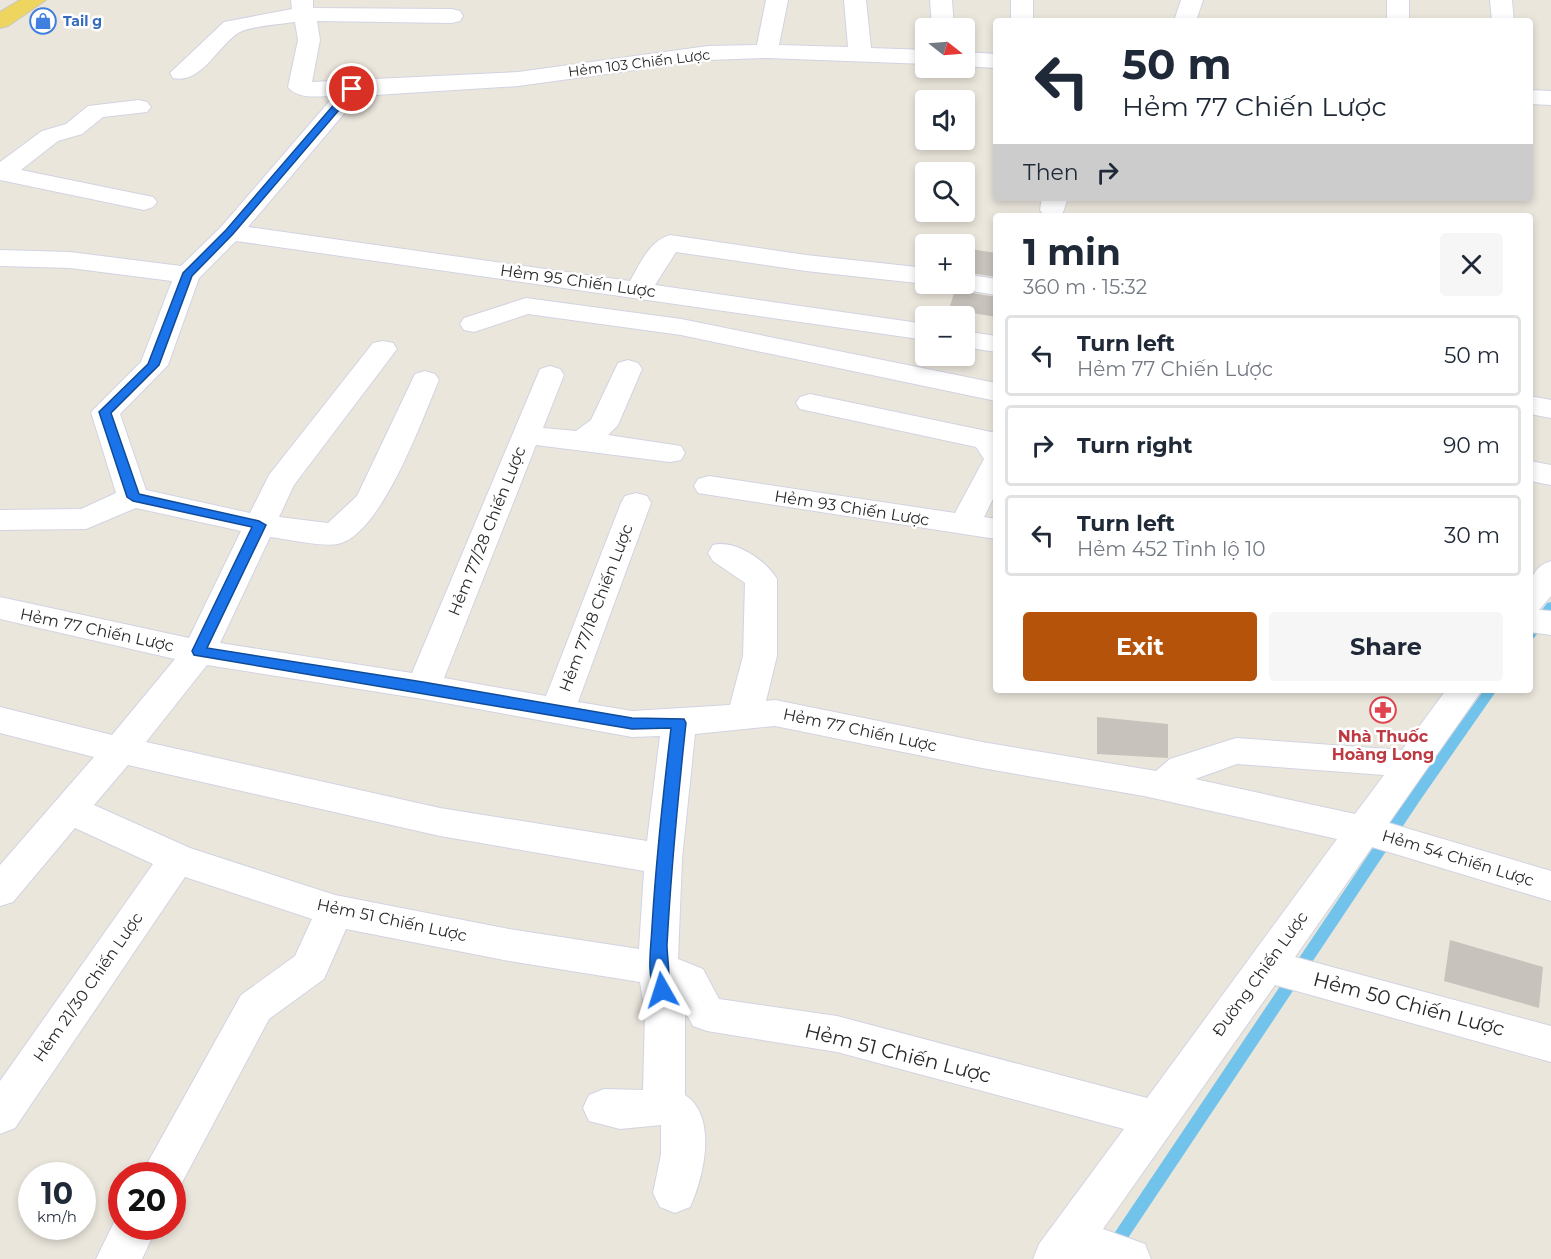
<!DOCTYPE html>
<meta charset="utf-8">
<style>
body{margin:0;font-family:Montserrat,sans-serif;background:#f6f6f7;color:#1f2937;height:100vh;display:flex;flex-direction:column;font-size:22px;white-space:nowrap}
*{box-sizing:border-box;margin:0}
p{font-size:20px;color:#747a83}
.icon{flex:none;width:33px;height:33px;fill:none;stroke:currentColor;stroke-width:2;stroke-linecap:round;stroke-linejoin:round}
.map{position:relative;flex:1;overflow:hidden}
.drawer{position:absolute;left:993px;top:213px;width:540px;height:480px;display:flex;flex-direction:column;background:#fff;border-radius:6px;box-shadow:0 3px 9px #0003}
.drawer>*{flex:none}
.top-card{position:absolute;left:993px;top:18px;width:540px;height:183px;border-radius:6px;box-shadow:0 3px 9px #0003;background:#fff;color:#1f2937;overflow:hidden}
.needle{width:39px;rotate:107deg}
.controls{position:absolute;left:915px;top:18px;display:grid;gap:12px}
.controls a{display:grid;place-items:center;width:60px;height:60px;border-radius:6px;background:#fff;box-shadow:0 3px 9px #0003;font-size:30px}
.speed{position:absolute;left:18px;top:1162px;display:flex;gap:12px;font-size:30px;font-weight:700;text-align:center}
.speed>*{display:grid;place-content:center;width:78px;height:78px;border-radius:50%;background:#fff;box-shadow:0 3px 9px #0003;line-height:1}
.speed small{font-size:15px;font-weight:400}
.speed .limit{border:9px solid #d22;background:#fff;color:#111}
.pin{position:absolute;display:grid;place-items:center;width:51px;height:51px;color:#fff;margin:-26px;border:3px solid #fff;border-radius:50%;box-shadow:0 2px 6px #0007}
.me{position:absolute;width:66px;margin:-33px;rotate:354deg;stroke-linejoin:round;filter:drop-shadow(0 0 4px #0008)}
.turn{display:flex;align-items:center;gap:21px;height:126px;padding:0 30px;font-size:27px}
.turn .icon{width:78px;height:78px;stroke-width:2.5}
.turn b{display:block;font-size:42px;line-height:51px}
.then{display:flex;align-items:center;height:57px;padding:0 30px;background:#0003;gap:12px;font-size:22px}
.round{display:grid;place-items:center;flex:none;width:63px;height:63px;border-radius:6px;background:#f6f6f7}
.overview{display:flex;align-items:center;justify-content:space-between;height:102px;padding:0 30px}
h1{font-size:36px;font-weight:700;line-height:45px}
.primary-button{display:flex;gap:12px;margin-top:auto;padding:12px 30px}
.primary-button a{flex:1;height:69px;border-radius:6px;background:#b45309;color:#fff;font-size:24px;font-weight:700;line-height:69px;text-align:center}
.primary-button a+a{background:#f6f6f7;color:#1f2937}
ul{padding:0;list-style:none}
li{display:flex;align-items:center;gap:18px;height:81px;margin:0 12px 9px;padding:0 18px;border:3px solid #e0e1e3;border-radius:6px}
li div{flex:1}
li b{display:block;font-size:22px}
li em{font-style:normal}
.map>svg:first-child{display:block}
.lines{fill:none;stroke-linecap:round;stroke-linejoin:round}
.stream{fill:#71c3eb;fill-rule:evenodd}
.building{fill:#c7c2bb}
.minor-casing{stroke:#d1d3e2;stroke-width:2}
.major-casing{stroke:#c7c7c7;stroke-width:2}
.minor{fill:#fff;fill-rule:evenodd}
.major{fill:#edd55f;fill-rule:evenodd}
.route{fill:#1a73e8;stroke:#114b97;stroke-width:1.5}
.labels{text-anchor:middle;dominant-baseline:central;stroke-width:5;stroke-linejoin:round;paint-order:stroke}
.far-shop-label{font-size:14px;font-weight:bold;fill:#366cbe;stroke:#fff;text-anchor:start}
.far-street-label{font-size:14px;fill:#292929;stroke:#fff}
.street-label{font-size:16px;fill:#292929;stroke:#fff}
.health-label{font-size:16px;font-weight:bold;fill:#be3a42;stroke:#fff}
.near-street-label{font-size:20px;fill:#292929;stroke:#fff}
</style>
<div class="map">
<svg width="1551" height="1259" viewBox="0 0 1551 1259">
<rect width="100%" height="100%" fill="#ebe6dc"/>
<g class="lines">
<path class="stream" d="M 1551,602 L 1551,615 L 1534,638 L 1530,639 L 1530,626 L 1547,603 Z
M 1484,690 L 1497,690 L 1421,799 L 1114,1259 L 1097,1259 L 1411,791 Z"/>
</g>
<path class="building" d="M 970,249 L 996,253 L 996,277 L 964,272 Z
M 955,290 L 996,297 L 996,317 L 949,309 Z
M 1097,717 L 1168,724 L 1168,758 L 1097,754 Z
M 1450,940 L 1543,967 L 1539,1008 L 1444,981 Z"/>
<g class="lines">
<g class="minor-casing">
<path id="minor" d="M 291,0 L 313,0 L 313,8 L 452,9 L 460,11 L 463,16 L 460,21 L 452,23 L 317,21 L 320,40 L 312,82 L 518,72 L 708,46 L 757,45 L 766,0 L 788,0 L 779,45 L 848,47 L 844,0 L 866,0 L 871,48 L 926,50 L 926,64 L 767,58 L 708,60 L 518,86 L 359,96 L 248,227 L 630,281 C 640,264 649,241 670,235 L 806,255 L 926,268 L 926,284 L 806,271 L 676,252 L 655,285 L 926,324 L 926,340 L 236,241 L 199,278 L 168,365 L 120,414 L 146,490 L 250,513 L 269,475 L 373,343 L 383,341 L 393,343 L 397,349 L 294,485 L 279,517 L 328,523 L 357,496 L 415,374 L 425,371 L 435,374 L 439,380 C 422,419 382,534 338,544 C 321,547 288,539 270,537 L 220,643 L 412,673 L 540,369 L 550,366 L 560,369 L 564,375 L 543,428 L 576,431 L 591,420 L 618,363 L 628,360 L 638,363 L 642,369 L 618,425 L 608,435 L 681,446 L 685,453 L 681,460 L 670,462 L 536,445 L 444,678 L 546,696 L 621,503 L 625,496 L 636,493 L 647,496 L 651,503 L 578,702 L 632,711 L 730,705 L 743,656 L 745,583 L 713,561 L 708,553 L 713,545 C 734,539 766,560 777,579 L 777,656 L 766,701 L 775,700 L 982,742 L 1156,771 L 1170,759 L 1236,738 L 1402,750 L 1446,690 L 1482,690 L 1389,823 L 1551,871 L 1551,901 L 1372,847 L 1295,957 L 1551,1026 L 1551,1062 L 1275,985 L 1103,1229 L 1145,1244 L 1151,1259 L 1033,1259 L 1039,1244 L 1124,1129 L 837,1052 L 707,1031 L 693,1026 L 685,1011 L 685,1095 C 718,1116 704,1177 690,1207 L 675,1213 L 660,1207 L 653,1193 L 661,1154 L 661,1125 L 620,1129 L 589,1121 L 583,1108 L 589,1095 L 604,1089 L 643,1090 L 645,1013 L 640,982 L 509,961 L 346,929 L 324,979 L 269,1019 L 178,1190 L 172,1192 L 172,1176 L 141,1176 L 148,1162 L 241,995 L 295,956 L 312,919 L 185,877 L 15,1128 L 0,1134 L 0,1081 L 153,864 L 75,828 L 13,902 L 0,906 L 0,865 L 94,757 L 0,733 L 0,707 L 112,735 L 175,659 L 0,619 L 0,597 L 189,638 L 241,531 L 136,508 L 86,529 L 0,530 L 0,510 L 81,509 L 116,493 L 91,412 L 141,362 L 172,281 L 70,268 L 0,266 L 0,250 L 70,252 L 181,266 L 221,227 L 334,96 C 319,96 298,100 288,87 L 298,40 L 295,22 C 281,24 252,26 240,32 C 220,42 202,85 173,78 L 170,73 L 224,22 L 292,9 ZM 207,665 L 423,699 L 632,737 L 660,736 L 647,841 L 440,808 L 146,742 ZM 775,726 L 982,768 L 1144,796 L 1337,839 L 1147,1098 L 837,1016 L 719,999 L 703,969 L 678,959 L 682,859 L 695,734 ZM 1237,764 L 1384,775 L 1355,814 L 1195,779 ZM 128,765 L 440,836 L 644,871 L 639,949 L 509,929 L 335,895 L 190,848 L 94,805 Z
M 930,0 L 952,0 L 954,28 L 932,28 Z
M 1011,0 L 1033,0 L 1033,21 L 1011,21 Z
M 1181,0 L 1203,0 L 1196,21 L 1174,21 Z
M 1387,0 L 1409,0 L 1409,21 L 1387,21 Z
M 1490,0 L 1512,0 L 1514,21 L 1492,21 Z
M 964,52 L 996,54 L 996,68 L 964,66 Z
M 1530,90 L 1551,91 L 1551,105 L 1530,104 Z
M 139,100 L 147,102 L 151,107 L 147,112 L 103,117 L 82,134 L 58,141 L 21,170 L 153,197 L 157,202 L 153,207 L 144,210 L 0,180 L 0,162 L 42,131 L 66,124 L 88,106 Z
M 1042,198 L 1068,198 L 1062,215 L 1044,215 L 1040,210 Z
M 964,274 L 996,279 L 996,295 L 955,288 L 952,284 L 964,284 Z
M 526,298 L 681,319 L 996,383 L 996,401 L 681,335 L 528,314 L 474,332 L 464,330 L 460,324 L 464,318 Z
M 964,331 L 996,336 L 996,352 L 964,347 Z
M 810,394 L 996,433 L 996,493 L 984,517 L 996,519 L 996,539 L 698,493 L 694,486 L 698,479 L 709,476 L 955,513 L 984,459 L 976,447 L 800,409 L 796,403 L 800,397 Z
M 1530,396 L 1551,400 L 1551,418 L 1530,414 Z
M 1530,461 L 1551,465 L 1551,485 L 1530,481 Z
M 1551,561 L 1551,596 L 1539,610 L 1551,611 L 1551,635 L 1530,632 C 1530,606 1521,570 1551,561 Z
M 119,1212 L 122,1212 L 122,1227 L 157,1227 L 142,1259 L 96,1259 Z"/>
</g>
<g class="major-casing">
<path id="major" d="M 20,0 L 46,0 L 8,26 L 0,28 L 0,12 Z"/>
</g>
<use href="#minor" class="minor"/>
<use href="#major" class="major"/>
</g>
<path class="route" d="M 349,87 L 357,89 L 233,234 L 192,276 L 159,365 L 111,413 L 139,494 L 259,521 L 266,525 L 207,648 L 423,682 L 632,718 L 684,719 L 686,723 C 678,797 671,871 667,945 C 667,957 672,987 667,995 L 656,995 C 646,975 651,948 652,927 C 656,860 663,795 671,728 L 632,729 L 194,655 L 192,651 L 252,527 L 133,501 L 127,497 L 99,412 L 148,364 L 183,273 L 226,230 Z"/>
<defs>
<g id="shop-ring" transform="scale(1.35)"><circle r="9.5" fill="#fff" stroke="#3f7fe0" stroke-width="1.5"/><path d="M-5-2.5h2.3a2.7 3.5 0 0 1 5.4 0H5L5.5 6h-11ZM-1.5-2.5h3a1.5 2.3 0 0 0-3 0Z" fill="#3f7fe0"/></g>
<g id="pharmacy-ring" transform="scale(1.35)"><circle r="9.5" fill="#fff" stroke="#e0444e" stroke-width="1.5"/><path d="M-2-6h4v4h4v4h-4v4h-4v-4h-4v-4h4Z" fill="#e0444e"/></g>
</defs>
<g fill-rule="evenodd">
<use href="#shop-ring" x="43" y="21"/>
<use href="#pharmacy-ring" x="1383" y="710"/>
</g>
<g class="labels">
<g class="far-shop-label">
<text x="63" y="21">Tail g</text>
</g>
<g class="far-street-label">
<text transform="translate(639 63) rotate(-7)">Hẻm 103 Chiến Lược</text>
</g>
<g class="street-label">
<text transform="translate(578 281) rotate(8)">Hẻm 95 Chiến Lược</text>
<text transform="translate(852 508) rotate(9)">Hẻm 93 Chiến Lược</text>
<text transform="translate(487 531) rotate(-68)">Hẻm 77/28 Chiến Lược</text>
<text transform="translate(596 608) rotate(-69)">Hẻm 77/18 Chiến Lược</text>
<text transform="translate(97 630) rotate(12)">Hẻm 77 Chiến Lược</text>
<text transform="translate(860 730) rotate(12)">Hẻm 77 Chiến Lược</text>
<text transform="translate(1458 858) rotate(17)">Hẻm 54 Chiến Lược</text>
<text transform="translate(392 920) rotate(12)">Hẻm 51 Chiến Lược</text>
<text transform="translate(1260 974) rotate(-54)">Đường Chiến Lược</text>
<text transform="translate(88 987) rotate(-55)">Hẻm 21/30 Chiến Lược</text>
</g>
<g class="health-label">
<text x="1383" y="736">Nhà Thuốc<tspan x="1383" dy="18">Hoàng Long</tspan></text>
</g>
<g class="near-street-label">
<text transform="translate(1409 1004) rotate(15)">Hẻm 50 Chiến Lược</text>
<text transform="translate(898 1053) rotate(14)">Hẻm 51 Chiến Lược</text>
</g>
</g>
</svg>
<div class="controls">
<a><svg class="needle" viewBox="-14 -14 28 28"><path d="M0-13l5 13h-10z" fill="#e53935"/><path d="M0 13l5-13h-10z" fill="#747a83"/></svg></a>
<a><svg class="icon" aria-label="sound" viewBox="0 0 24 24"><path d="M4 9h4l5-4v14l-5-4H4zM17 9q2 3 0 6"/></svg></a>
<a><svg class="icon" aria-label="search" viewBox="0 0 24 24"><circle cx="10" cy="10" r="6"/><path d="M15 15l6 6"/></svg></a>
<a>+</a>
<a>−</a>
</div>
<div class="speed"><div>10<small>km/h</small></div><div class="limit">20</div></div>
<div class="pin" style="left:352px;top:89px;background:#d93025"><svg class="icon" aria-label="arrive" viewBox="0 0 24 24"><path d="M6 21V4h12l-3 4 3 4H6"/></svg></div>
<svg class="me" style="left:662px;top:990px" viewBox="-20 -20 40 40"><path d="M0-17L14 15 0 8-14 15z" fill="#1a73e8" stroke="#fff" stroke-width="4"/></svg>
<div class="top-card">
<div class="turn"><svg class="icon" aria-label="left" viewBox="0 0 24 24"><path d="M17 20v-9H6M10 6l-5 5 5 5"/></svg><div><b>50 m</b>Hẻm 77 Chiến Lược</div></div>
<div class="then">Then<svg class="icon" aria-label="right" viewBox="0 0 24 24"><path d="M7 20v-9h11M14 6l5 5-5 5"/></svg></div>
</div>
<section class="drawer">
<div class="overview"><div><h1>1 min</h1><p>360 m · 15:32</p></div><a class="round"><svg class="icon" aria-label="close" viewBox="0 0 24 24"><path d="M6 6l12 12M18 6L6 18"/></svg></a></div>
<ul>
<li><svg class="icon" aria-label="left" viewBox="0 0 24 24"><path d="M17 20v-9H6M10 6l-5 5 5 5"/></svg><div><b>Turn left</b><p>Hẻm 77 Chiến Lược</p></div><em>50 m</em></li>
<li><svg class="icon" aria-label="right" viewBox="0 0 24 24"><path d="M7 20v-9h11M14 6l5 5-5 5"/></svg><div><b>Turn right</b></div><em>90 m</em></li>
<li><svg class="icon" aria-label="left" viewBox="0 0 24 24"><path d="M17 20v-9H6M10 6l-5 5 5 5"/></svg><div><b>Turn left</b><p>Hẻm 452 Tỉnh lộ 10</p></div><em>30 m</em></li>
</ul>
<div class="primary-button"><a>Exit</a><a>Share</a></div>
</section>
</div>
